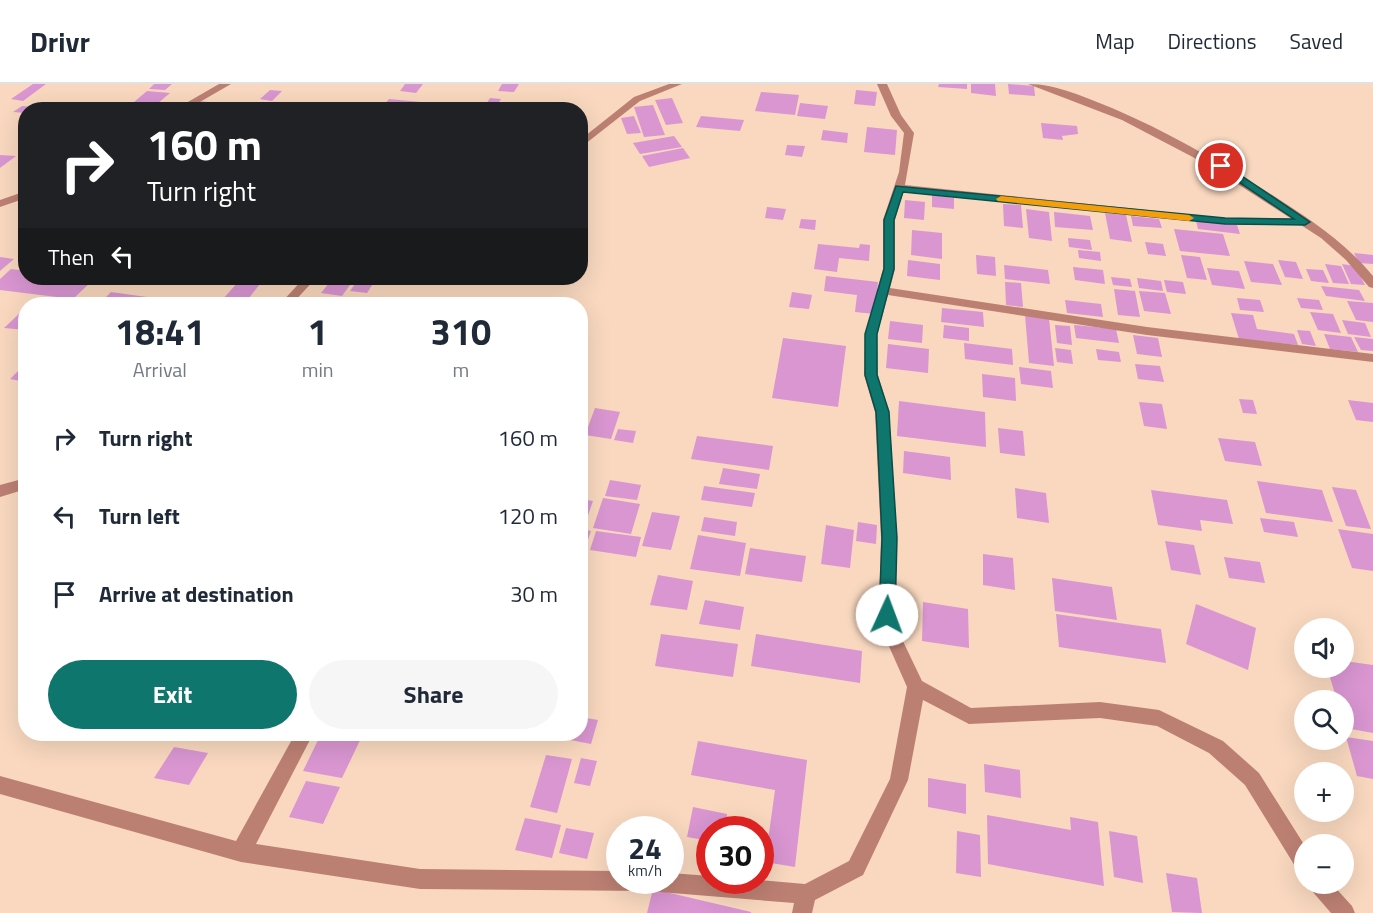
<!DOCTYPE html>
<meta charset="utf-8">
<style>
body{margin:0;font-family:"Titillium Web",sans-serif;background:#f6f6f7;color:#1f2937;height:100vh;display:flex;flex-direction:column;font-size:22px;white-space:nowrap}
*{box-sizing:border-box;margin:0}
p{font-size:20px;color:#747a83}
.icon{flex:none;width:33px;height:33px;fill:none;stroke:currentColor;stroke-width:2;stroke-linecap:round;stroke-linejoin:round}
.map{position:relative;flex:1;overflow:hidden}
.side{position:absolute;left:18px;top:213px;width:570px;height:444px;display:flex;flex-direction:column;background:#fff;border-radius:24px;box-shadow:0 6px 24px #0002}
.side>*{flex:none}
.banner{position:absolute;left:18px;top:18px;width:570px;height:183px;border-radius:24px;box-shadow:0 6px 24px #0002;background:#202124;color:#fff;overflow:hidden}
.tools{position:absolute;left:1294px;top:534px;display:grid;gap:12px}
.tools a{display:grid;place-items:center;width:60px;height:60px;border-radius:50%;background:#fff;box-shadow:0 6px 24px #0002;font-size:30px}
.speed{position:absolute;left:606px;top:732px;display:flex;gap:12px;font-size:30px;font-weight:700;text-align:center}
.speed>*{display:grid;place-content:center;width:78px;height:78px;border-radius:50%;background:#fff;box-shadow:0 6px 24px #0002;line-height:1}
.speed small{font-size:15px;font-weight:400}
.speed .limit{border:9px solid #d22;background:#fff;color:#111}
.pin{position:absolute;display:grid;place-items:center;width:51px;height:51px;color:#fff;margin:-26px;border:3px solid #fff;border-radius:50%;box-shadow:0 2px 6px #0007}
.me{position:absolute;width:66px;margin:-33px;rotate:2deg;stroke-linejoin:round;filter:drop-shadow(0 0 4px #0008)}
.turn{display:flex;align-items:center;gap:21px;height:126px;padding:0 30px;font-size:27px}
.turn .icon{width:78px;height:78px;stroke-width:2.5}
.turn b{display:block;font-size:42px;line-height:51px}
.then{display:flex;align-items:center;height:57px;padding:0 30px;background:#0003;gap:12px;font-size:22px}
.eta{display:flex;justify-content:space-evenly;align-items:center;height:102px;text-align:center}
.eta b{font-size:36px;font-weight:700;line-height:42px}
.cta{display:flex;gap:12px;margin-top:auto;padding:12px 30px}
.cta a{flex:1;height:69px;border-radius:36px;background:#0f766e;color:#fff;font-size:24px;font-weight:700;line-height:69px;text-align:center}
.cta a+a{background:#f6f6f7;color:#1f2937}
ul{padding:0;list-style:none}
li{display:flex;align-items:center;gap:18px;height:78px;padding:0 30px}
li div{flex:1}
li b{display:block;font-size:22px}
li em{font-style:normal}
header{display:flex;align-items:center;gap:36px;box-sizing:border-box;height:84px;padding:0 30px;background:#fff;border-bottom:2px solid #e0e1e3}
header strong{font-size:28px}
nav{display:flex;gap:33px;margin-inline-start:auto;font-size:21px}
.map>svg:first-child{display:block}
.building{fill:#d996d1}
.lines{fill:none;stroke-linecap:round;stroke-linejoin:round}
.minor{fill:#bc8073;fill-rule:evenodd}
.tertiary{fill:#bc8073;fill-rule:evenodd}
.route{fill:#0f766e;stroke:#0a4d48;stroke-width:1.5}
.slow{fill:#f59e0b}
</style>
<header>
<strong>Drivr</strong>
<nav><a>Map</a><a>Directions</a><a>Saved</a></nav>
</header>
<div class="map">
<svg width="1373" height="829" viewBox="0 0 1373 829">
<rect width="100%" height="100%" fill="#f9d8bf"/>
<path class="building" d="M 33,0 L 46,0 L 23,17 L 11,15 Z
M 154,0 L 172,0 L 165,6 L 149,5 Z
M 405,0 L 423,0 L 416,9 L 400,7 Z
M 502,0 L 519,0 L 514,8 L 498,7 Z
M 939,0 L 967,0 L 967,5 L 938,3 Z
M 971,0 L 995,0 L 996,12 L 971,9 Z
M 1008,0 L 1034,2 L 1035,12 L 1009,10 Z
M 270,6 L 282,7 L 272,17 L 260,15 Z
M 856,6 L 877,8 L 875,22 L 854,20 Z
M 147,7 L 170,9 L 157,20 L 134,18 Z
M 761,8 L 799,11 L 795,31 L 755,27 Z
M 490,14 L 501,15 L 496,23 L 485,22 Z
M 672,14 L 683,39 L 666,41 L 655,16 Z
M 389,15 L 421,18 L 416,25 L 383,22 Z
M 196,17 L 223,19 L 217,26 L 187,25 Z
M 800,19 L 828,22 L 825,35 L 797,32 Z
M 653,21 L 665,51 L 644,53 L 634,23 Z
M 22,22 L 37,23 L 26,26 L 26,29 L 13,28 Z
M 634,32 L 641,49 L 627,50 L 621,34 Z
M 701,32 L 744,36 L 740,47 L 696,43 Z
M 1041,39 L 1077,42 L 1078,50 L 1062,52 L 1063,56 L 1043,54 Z
M 867,43 L 897,46 L 895,71 L 864,68 Z
M 823,46 L 848,49 L 847,59 L 821,56 Z
M 674,52 L 682,63 L 640,70 L 633,59 Z
M 787,61 L 805,62 L 802,73 L 785,71 Z
M 683,64 L 690,74 L 649,83 L 642,72 Z
M 0,71 L 16,72 L 0,84 Z
M 932,111 L 954,114 L 954,125 L 932,123 Z
M 905,116 L 925,118 L 924,136 L 904,134 Z
M 1003,120 L 1021,121 L 1023,144 L 1004,142 Z
M 767,123 L 786,125 L 783,136 L 765,134 Z
M 1026,125 L 1049,128 L 1052,157 L 1029,154 Z
M 1054,128 L 1090,132 L 1093,146 L 1055,143 Z
M 1105,129 L 1126,131 L 1132,158 L 1110,155 Z
M 1131,132 L 1159,135 L 1162,144 L 1133,142 Z
M 801,135 L 816,136 L 815,146 L 799,144 Z
M 1196,137 L 1237,141 L 1240,150 L 1198,145 Z
M 1174,145 L 1223,150 L 1230,172 L 1180,167 Z
M 912,146 L 942,149 L 942,175 L 911,171 Z
M 1068,154 L 1090,156 L 1092,166 L 1069,163 Z
M 1145,158 L 1163,160 L 1166,172 L 1148,170 Z
M 818,160 L 859,164 L 860,160 L 870,161 L 869,177 L 839,174 L 837,188 L 814,185 Z
M 1078,166 L 1100,168 L 1101,177 L 1079,174 Z
M 1354,169 L 1373,171 L 1373,180 L 1359,179 Z
M 976,171 L 995,173 L 996,192 L 977,190 Z
M 1181,171 L 1200,173 L 1207,196 L 1187,194 Z
M 0,173 L 14,175 L 0,187 Z
M 908,176 L 940,180 L 940,196 L 907,192 Z
M 1278,176 L 1296,178 L 1303,195 L 1285,193 Z
M 1244,177 L 1273,180 L 1282,201 L 1251,198 Z
M 1325,180 L 1341,182 L 1349,200 L 1333,199 Z
M 1342,180 L 1355,182 L 1365,201 L 1351,200 Z
M 1004,181 L 1048,186 L 1050,200 L 1005,195 Z
M 1073,183 L 1103,186 L 1105,200 L 1075,196 Z
M 1207,184 L 1239,187 L 1245,205 L 1212,201 Z
M 11,185 L 26,187 L 26,194 L 94,195 L 73,215 L 0,206 L 0,195 Z
M 1306,185 L 1323,186 L 1329,199 L 1311,197 Z
M 826,192 L 878,198 L 875,230 L 855,228 L 857,211 L 824,207 Z
M 1111,193 L 1130,195 L 1132,203 L 1113,201 Z
M 333,194 L 355,194 L 342,212 L 321,209 Z
M 359,194 L 368,194 L 376,195 L 367,209 L 350,207 Z
M 1137,194 L 1161,197 L 1163,207 L 1139,204 Z
M 1164,196 L 1183,198 L 1186,210 L 1167,208 Z
M 239,197 L 260,200 L 245,219 L 222,216 Z
M 1005,198 L 1021,199 L 1023,223 L 1006,221 Z
M 1321,202 L 1359,206 L 1365,217 L 1326,212 Z
M 1114,205 L 1135,207 L 1140,233 L 1118,231 Z
M 1139,207 L 1165,209 L 1171,230 L 1144,227 Z
M 111,208 L 147,213 L 140,220 L 99,220 Z
M 792,208 L 812,211 L 809,225 L 789,223 Z
M 1237,214 L 1260,216 L 1264,228 L 1240,226 Z
M 1297,214 L 1319,216 L 1323,226 L 1301,224 Z
M 1065,216 L 1101,220 L 1103,233 L 1067,229 Z
M 1347,217 L 1373,219 L 1373,238 L 1356,236 Z
M 942,224 L 983,228 L 984,243 L 941,238 Z
M 22,227 L 26,227 L 26,246 L 4,244 Z
M 1310,228 L 1333,230 L 1341,249 L 1318,246 Z
M 1231,229 L 1253,231 L 1257,245 L 1294,250 L 1298,261 L 1239,255 Z
M 1025,231 L 1049,234 L 1054,282 L 1029,279 Z
M 1342,236 L 1365,239 L 1371,253 L 1348,250 Z
M 890,237 L 923,241 L 922,259 L 888,255 Z
M 944,241 L 969,244 L 969,257 L 943,254 Z
M 1055,241 L 1070,242 L 1072,261 L 1057,259 Z
M 1074,241 L 1116,245 L 1119,259 L 1076,254 Z
M 1297,246 L 1310,247 L 1316,262 L 1302,260 Z
M 1324,250 L 1351,253 L 1358,268 L 1330,265 Z
M 1133,251 L 1158,254 L 1162,273 L 1137,270 Z
M 1354,253 L 1373,255 L 1373,267 L 1361,266 Z
M 783,254 L 846,262 L 838,323 L 772,314 Z
M 964,259 L 1012,265 L 1013,281 L 965,275 Z
M 888,260 L 929,265 L 928,289 L 886,284 Z
M 1055,264 L 1071,266 L 1073,280 L 1057,278 Z
M 1096,265 L 1119,268 L 1121,278 L 1098,276 Z
M 1135,280 L 1160,282 L 1164,298 L 1138,295 Z
M 22,283 L 26,284 L 26,298 L 10,295 Z
M 1019,283 L 1051,287 L 1053,304 L 1021,300 Z
M 982,290 L 1015,294 L 1016,317 L 983,313 Z
M 1239,315 L 1253,316 L 1257,330 L 1243,329 Z
M 1348,316 L 1373,319 L 1373,338 L 1356,336 Z
M 899,317 L 985,328 L 986,363 L 897,352 Z
M 1139,318 L 1162,320 L 1167,345 L 1144,342 Z
M 595,324 L 620,328 L 611,355 L 585,351 Z
M 998,344 L 1023,347 L 1025,372 L 1000,369 Z
M 618,345 L 636,347 L 633,359 L 614,356 Z
M 697,352 L 773,362 L 769,386 L 691,375 Z
M 1218,354 L 1255,358 L 1262,382 L 1225,377 Z
M 904,367 L 950,373 L 951,396 L 903,389 Z
M 723,384 L 760,390 L 757,405 L 719,400 Z
M 610,396 L 641,401 L 637,416 L 605,412 Z
M 1257,397 L 1322,406 L 1333,438 L 1266,429 Z
M 704,402 L 755,409 L 752,423 L 701,416 Z
M 1332,403 L 1356,406 L 1371,445 L 1346,442 Z
M 1015,404 L 1046,409 L 1049,439 L 1017,434 Z
M 1151,406 L 1227,416 L 1233,440 L 1200,436 L 1202,447 L 1158,441 Z
M 603,414 L 640,420 L 631,450 L 593,444 Z
M 580,415 L 593,417 L 585,440 L 580,440 Z
M 652,428 L 680,432 L 671,466 L 642,462 Z
M 704,433 L 737,438 L 735,452 L 701,447 Z
M 1260,434 L 1294,438 L 1298,453 L 1264,448 Z
M 858,438 L 877,441 L 876,460 L 856,457 Z
M 826,441 L 854,446 L 850,484 L 821,480 Z
M 580,445 L 591,447 L 581,476 L 580,476 Z
M 1338,445 L 1373,450 L 1373,487 L 1352,484 Z
M 596,447 L 641,453 L 636,473 L 590,466 Z
M 698,451 L 746,459 L 740,492 L 690,485 Z
M 1165,457 L 1194,461 L 1201,491 L 1171,486 Z
M 750,464 L 806,472 L 802,498 L 745,490 Z
M 983,470 L 1013,474 L 1015,506 L 983,501 Z
M 1224,473 L 1260,478 L 1265,499 L 1229,494 Z
M 658,491 L 693,497 L 687,526 L 650,521 Z
M 1052,494 L 1112,503 L 1117,536 L 1055,527 Z
M 705,516 L 744,523 L 740,546 L 699,540 Z
M 923,518 L 968,525 L 969,564 L 922,557 Z
M 1196,520 L 1256,544 L 1248,586 L 1186,560 Z
M 1056,530 L 1161,545 L 1166,579 L 1059,563 Z
M 661,550 L 738,560 L 733,593 L 655,582 Z
M 756,550 L 862,567 L 860,599 L 751,582 Z
M 1344,577 L 1373,581 L 1373,649 L 1346,644 L 1344,616 L 1337,616 L 1327,584 L 1344,584 Z
M 580,633 L 598,636 L 591,660 L 555,653 L 556,650 L 580,650 Z
M 321,650 L 363,650 L 342,694 L 303,687 Z
M 1346,653 L 1373,657 L 1373,695 L 1357,692 Z
M 698,657 L 807,676 L 795,783 L 765,778 L 775,706 L 691,691 Z
M 174,663 L 208,669 L 189,701 L 154,694 Z
M 546,671 L 572,675 L 557,729 L 530,723 Z
M 581,674 L 597,677 L 590,702 L 574,699 Z
M 984,680 L 1020,686 L 1021,714 L 985,708 Z
M 928,694 L 966,700 L 966,730 L 928,723 Z
M 306,697 L 340,703 L 323,740 L 289,733 Z
M 693,723 L 727,730 L 725,746 L 710,746 L 710,757 L 687,753 Z
M 987,731 L 1071,746 L 1070,733 L 1098,738 L 1104,802 L 988,780 Z
M 525,734 L 561,741 L 552,774 L 515,766 Z
M 566,744 L 594,749 L 587,775 L 559,769 Z
M 957,747 L 980,751 L 981,793 L 956,789 Z
M 1109,747 L 1137,752 L 1143,799 L 1114,793 Z
M 1166,789 L 1197,794 L 1202,829 L 1172,828 Z
M 653,805 L 751,828 L 751,829 L 647,829 Z"/>
<g class="lines">
<path class="minor" d="M 219,0 L 231,0 L 186,26 L 174,26 Z
M 669,0 L 682,0 L 640,17 L 580,64 L 580,56 L 634,13 Z
M 877,0 L 887,0 L 901,31 L 914,49 L 905,101 L 1225,134 L 1305,135 L 1311,138 L 1305,141 L 1225,140 L 903,108 L 895,136 L 895,185 L 890,204 L 1147,243 L 1373,270 L 1373,278 L 1147,251 L 888,211 L 877,251 L 878,291 L 889,328 L 897,454 L 895,531 L 900,551 L 922,597 L 971,624 L 1100,618 L 1159,626 L 1223,657 L 1259,689 L 1305,762 L 1305,790 L 1298,787 L 1245,701 L 1209,669 L 1157,642 L 1100,634 L 969,640 L 923,616 L 908,696 L 863,791 L 815,816 L 812,829 L 792,829 L 794,819 L 647,807 L 420,805 L 241,778 L 0,710 L 0,692 L 236,757 L 295,650 L 313,650 L 256,760 L 420,785 L 620,787 L 620,796 L 670,796 L 670,789 L 710,792 L 710,796 L 760,796 L 805,800 L 849,777 L 890,695 L 907,603 L 884,551 L 879,531 L 881,454 L 875,328 L 864,291 L 865,251 L 883,185 L 883,136 L 899,88 L 904,49 L 891,32 Z
M 26,107 L 26,114 L 0,123 L 0,116 Z
M 304,194 L 316,194 L 292,220 L 280,220 Z
M 26,394 L 26,405 L 0,413 L 0,401 Z
M 1309,800 L 1332,800 L 1352,822 L 1355,829 L 1331,829 L 1312,807 Z"/>
<path class="tertiary" d="M 1028,0 C 1057,0 1086,14 1112,24 C 1166,47 1216,76 1266,107 C 1305,132 1343,156 1373,192 L 1373,204 L 1369,203 L 1346,176 L 1321,154 L 1208,81 L 1122,36 Z"/>
</g>
<path class="route" d="M 1218,80 L 1224,80 L 1310,138 L 1305,141 L 1225,140 L 903,108 L 894,136 L 894,185 L 877,250 L 877,291 L 889,328 L 890,346 L 897,454 L 895,531 L 892,535 L 882,535 L 879,531 L 882,454 L 877,346 L 876,328 L 865,291 L 865,250 L 884,185 L 884,136 L 896,102 L 1225,134 L 1294,135 L 1218,84 Z"/>
<path class="slow" d="M 1001,112 L 1189,131 L 1194,134 L 1189,137 L 998,117 L 996,115 Z"/>
</svg>
<div class="tools">
<a><svg class="icon" aria-label="sound" viewBox="0 0 24 24"><path d="M4 9h4l5-4v14l-5-4H4zM17 9q2 3 0 6"/></svg></a>
<a><svg class="icon" aria-label="search" viewBox="0 0 24 24"><circle cx="10" cy="10" r="6"/><path d="M15 15l6 6"/></svg></a>
<a>+</a>
<a>−</a>
</div>
<div class="speed"><div>24<small>km/h</small></div><div class="limit">30</div></div>
<div class="pin" style="left:1221px;top:82px;background:#d93025"><svg class="icon" aria-label="arrive" viewBox="0 0 24 24"><path d="M6 21V4h12l-3 4 3 4H6"/></svg></div>
<svg class="me" style="left:887px;top:531px" viewBox="-20 -20 40 40"><circle r="19" fill="#fff"/><path d="M0-13L10 11 0 6-10 11z" fill="#0f766e"/></svg>
<div class="banner">
<div class="turn"><svg class="icon" aria-label="right" viewBox="0 0 24 24"><path d="M7 20v-9h11M14 6l5 5-5 5"/></svg><div><b>160 m</b>Turn right</div></div>
<div class="then">Then<svg class="icon" aria-label="left" viewBox="0 0 24 24"><path d="M17 20v-9H6M10 6l-5 5 5 5"/></svg></div>
</div>
<section class="side">
<div class="eta">
<div><b>18:41</b><p>Arrival</p></div>
<div><b>1</b><p>min</p></div>
<div><b>310</b><p>m</p></div>
</div>
<ul>
<li><svg class="icon" aria-label="right" viewBox="0 0 24 24"><path d="M7 20v-9h11M14 6l5 5-5 5"/></svg><div><b>Turn right</b></div><em>160 m</em></li>
<li><svg class="icon" aria-label="left" viewBox="0 0 24 24"><path d="M17 20v-9H6M10 6l-5 5 5 5"/></svg><div><b>Turn left</b></div><em>120 m</em></li>
<li><svg class="icon" aria-label="arrive" viewBox="0 0 24 24"><path d="M6 21V4h12l-3 4 3 4H6"/></svg><div><b>Arrive at destination</b></div><em>30 m</em></li>
</ul>
<div class="cta"><a>Exit</a><a>Share</a></div>
</section>
</div>
